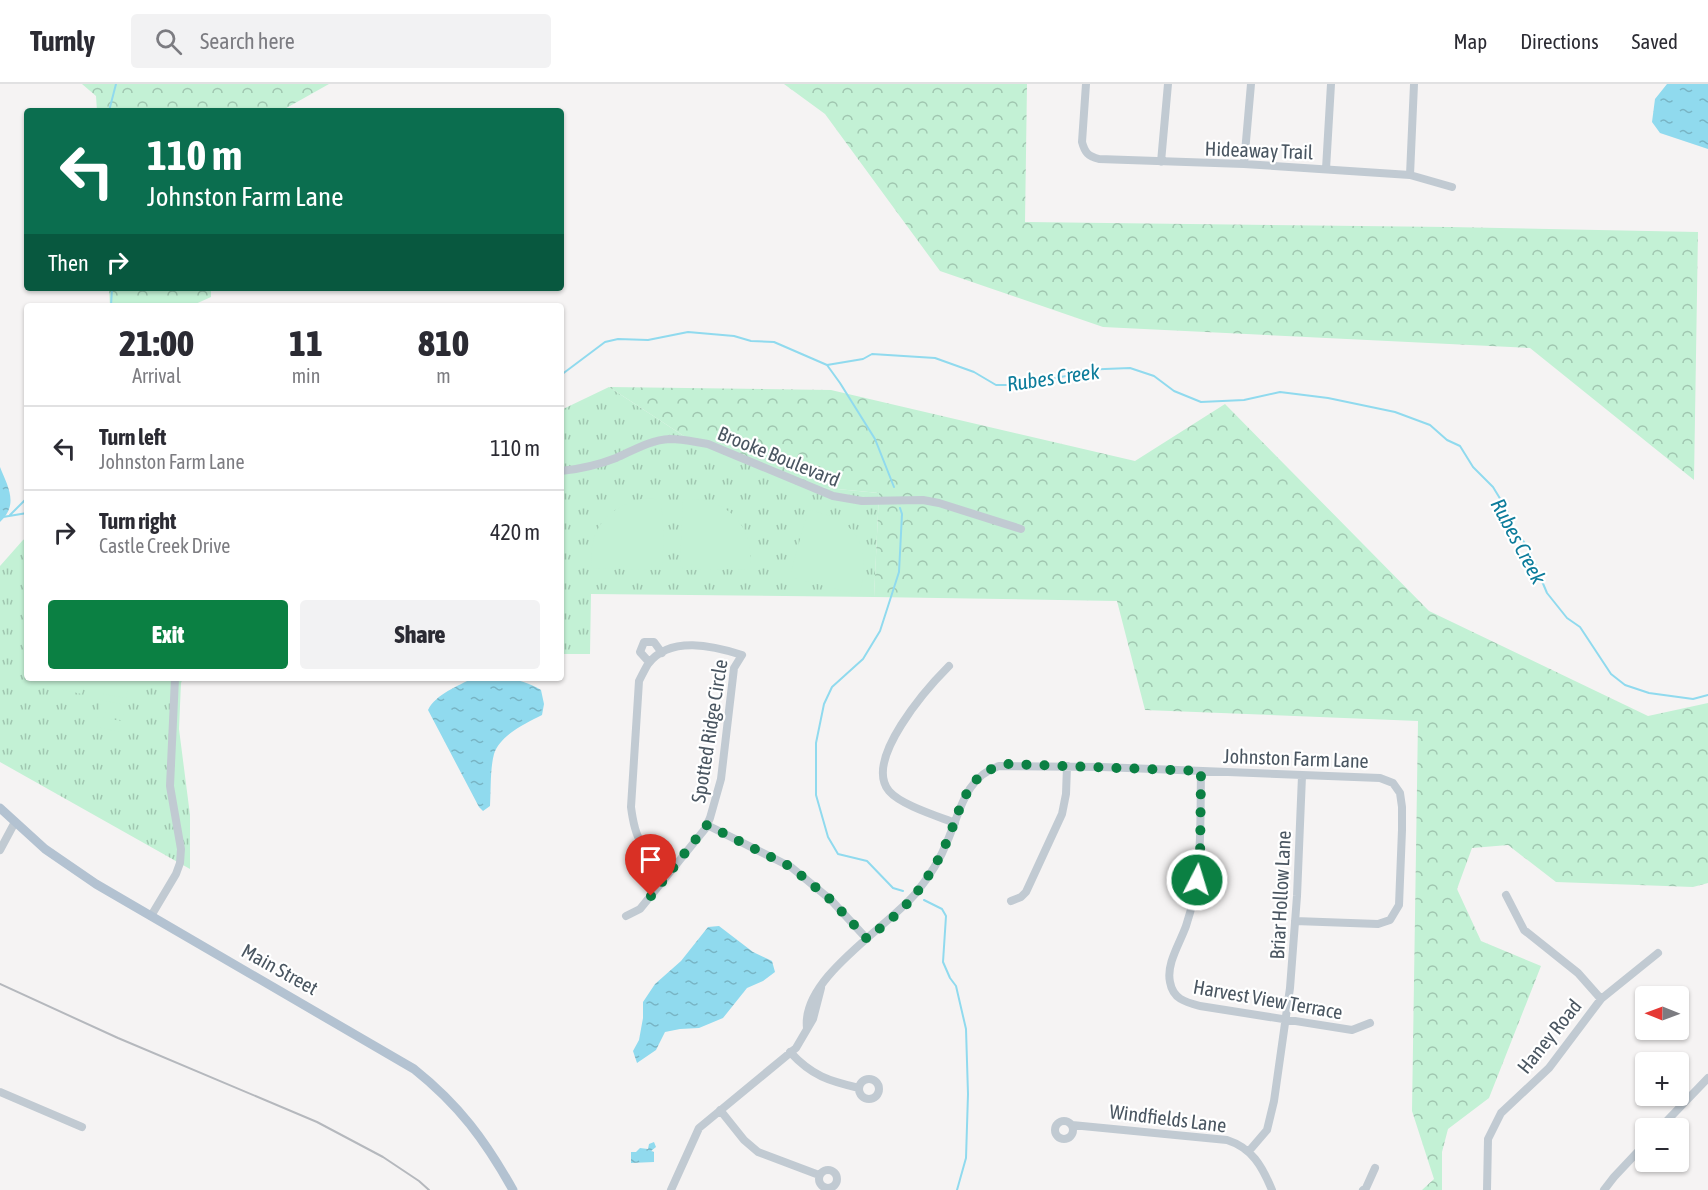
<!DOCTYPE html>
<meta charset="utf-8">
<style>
body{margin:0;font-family:"Asap Condensed",sans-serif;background:#f2f2f3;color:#2b2b33;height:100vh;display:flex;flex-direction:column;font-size:22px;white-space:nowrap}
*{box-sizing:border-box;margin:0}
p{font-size:20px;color:#7c7c81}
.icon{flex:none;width:33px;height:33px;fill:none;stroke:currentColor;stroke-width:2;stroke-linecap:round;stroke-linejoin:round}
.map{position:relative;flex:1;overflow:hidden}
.side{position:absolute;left:24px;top:219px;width:540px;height:378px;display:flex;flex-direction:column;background:#fff;border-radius:6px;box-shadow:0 2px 4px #0004}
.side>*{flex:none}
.banner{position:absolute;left:24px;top:24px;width:540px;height:183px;border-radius:6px;box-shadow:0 2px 4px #0004;background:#0b6e4f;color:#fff;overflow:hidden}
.needle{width:39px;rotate:271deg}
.tools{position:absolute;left:1635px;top:902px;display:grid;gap:12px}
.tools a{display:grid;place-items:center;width:54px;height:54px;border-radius:6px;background:#fff;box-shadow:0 2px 4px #0004;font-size:30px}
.pin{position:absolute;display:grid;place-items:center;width:51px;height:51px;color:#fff;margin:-62px -26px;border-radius:50% 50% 50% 0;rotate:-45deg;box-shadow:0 0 6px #0007}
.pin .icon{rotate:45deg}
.me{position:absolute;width:66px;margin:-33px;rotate:5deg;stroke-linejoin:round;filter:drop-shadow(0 0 4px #0008)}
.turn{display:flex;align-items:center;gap:21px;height:126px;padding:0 24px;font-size:27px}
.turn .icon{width:78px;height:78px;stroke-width:2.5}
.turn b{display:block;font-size:42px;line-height:51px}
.then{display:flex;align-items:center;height:57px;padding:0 24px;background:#0003;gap:12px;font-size:22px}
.eta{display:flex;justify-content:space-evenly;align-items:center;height:102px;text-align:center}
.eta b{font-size:36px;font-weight:800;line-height:42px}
.primary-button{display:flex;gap:12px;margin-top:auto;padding:12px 24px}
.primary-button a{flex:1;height:69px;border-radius:6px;background:#0b8043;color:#fff;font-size:24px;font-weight:800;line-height:69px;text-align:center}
.primary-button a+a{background:#f2f2f3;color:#2b2b33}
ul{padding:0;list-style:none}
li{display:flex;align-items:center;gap:18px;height:84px;padding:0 24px;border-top:2px solid #e1e1e2}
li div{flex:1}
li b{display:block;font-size:22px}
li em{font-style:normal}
header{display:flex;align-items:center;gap:36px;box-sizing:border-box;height:84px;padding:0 30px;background:#fff;border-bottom:2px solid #e1e1e2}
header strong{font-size:28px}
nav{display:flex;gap:33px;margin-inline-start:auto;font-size:21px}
.search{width:420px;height:54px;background:#f2f2f3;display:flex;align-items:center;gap:15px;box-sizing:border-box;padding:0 21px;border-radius:6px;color:#7c7c81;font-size:22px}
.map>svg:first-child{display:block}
.grass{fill:url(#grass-tufts)}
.forest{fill:url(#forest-crowns)}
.pitch{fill:#c3f1d5}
.water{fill:url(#water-ripples)}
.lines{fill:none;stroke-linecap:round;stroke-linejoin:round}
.stream{stroke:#90daee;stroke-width:2}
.minor{stroke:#c1cad2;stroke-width:8}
.major{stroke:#b3c2d1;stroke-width:9}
.rail{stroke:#b5b8bd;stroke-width:2}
.route{stroke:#0b8043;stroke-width:10;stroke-dasharray:0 18}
.labels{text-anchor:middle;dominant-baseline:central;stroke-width:4.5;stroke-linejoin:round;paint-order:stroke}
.street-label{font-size:20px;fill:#4a5661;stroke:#fff}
.water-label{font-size:21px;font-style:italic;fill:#0c7c9b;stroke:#fff}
</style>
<header>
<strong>Turnly</strong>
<div class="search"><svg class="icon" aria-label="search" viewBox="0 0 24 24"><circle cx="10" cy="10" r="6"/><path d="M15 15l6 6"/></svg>Search here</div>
<nav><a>Map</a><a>Directions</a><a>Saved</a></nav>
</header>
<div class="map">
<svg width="1708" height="1106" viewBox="0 0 1708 1106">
<defs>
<pattern id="grass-tufts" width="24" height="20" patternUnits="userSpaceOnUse" patternTransform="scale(1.5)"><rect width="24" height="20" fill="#c3f1d5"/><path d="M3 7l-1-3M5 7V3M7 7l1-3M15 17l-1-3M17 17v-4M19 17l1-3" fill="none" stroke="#a0c6b0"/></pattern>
<pattern id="forest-crowns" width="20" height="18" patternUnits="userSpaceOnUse" patternTransform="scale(1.5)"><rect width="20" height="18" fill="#c3f1d5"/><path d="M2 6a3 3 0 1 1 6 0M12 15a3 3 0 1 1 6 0" fill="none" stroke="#a0c6b0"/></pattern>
<pattern id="water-ripples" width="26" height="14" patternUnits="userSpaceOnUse" patternTransform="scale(1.5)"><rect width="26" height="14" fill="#90daee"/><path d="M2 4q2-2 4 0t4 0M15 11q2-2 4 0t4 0" fill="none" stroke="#78b4c4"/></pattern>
</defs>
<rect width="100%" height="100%" fill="#f5f3f3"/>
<path class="grass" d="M 609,303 L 693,358 L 816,403 L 879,409 L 874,513 L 591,510 L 590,570 L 561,570 L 561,326 Z
M 27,454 L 27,594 L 183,594 L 181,599 L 179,645 L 190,731 L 190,785 L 0,678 L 0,482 L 23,456 Z"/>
<path class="forest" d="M 82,0 L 329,0 L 281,27 L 97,27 L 96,12 Z
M 784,0 L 1027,0 L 1025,138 L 1449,143 L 1698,148 L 1694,396 L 1530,264 L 1103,243 L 940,187 L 825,30 Z
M 109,204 L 211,204 L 211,213 L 191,222 L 110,222 Z
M 609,303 L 831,306 L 1135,377 L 1225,320 L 1429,527 L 1648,632 L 1708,619 L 1708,799 L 1693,803 L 1556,798 L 1508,761 L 1472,764 L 1457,805 L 1481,857 L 1541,882 L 1489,1014 L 1448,1045 L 1442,1068 L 1442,1106 L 1422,1106 L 1434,1095 L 1412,1027 L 1418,637 L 1145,626 L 1117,517 L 874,513 L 879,409 L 816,403 L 693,358 Z"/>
<path class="pitch" d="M 646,414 L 661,416 L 664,452 L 662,482 L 658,486 L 592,484 C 587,445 609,421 646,414 Z
M 694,415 C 731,417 757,448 749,485 L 685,486 L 680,482 L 683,416 Z
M 808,426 C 858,435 873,463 859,511 L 794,494 L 791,488 Z
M 60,594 L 84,599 L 82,610 L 58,605 Z
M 105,599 L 128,603 L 126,614 L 103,610 Z
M 101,616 L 125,621 L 123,631 L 99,627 Z
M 98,633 L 122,637 L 120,648 L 96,643 Z"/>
<path class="water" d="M 1667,0 L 1708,0 L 1708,65 L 1660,49 L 1652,38 L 1655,15 Z
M 0,383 C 8,403 19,420 0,438 Z
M 473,594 C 499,594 518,592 541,606 L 544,620 L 542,631 C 526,639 500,651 494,670 C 490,685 491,706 490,722 L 483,727 L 479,723 L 428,626 C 436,610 458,602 473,594 Z
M 719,842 L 753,868 L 772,877 L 775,888 L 763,897 L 747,904 L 723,934 L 699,944 L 680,945 L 665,948 L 656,966 L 637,979 L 633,967 L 639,956 L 643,934 L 643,918 L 655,900 L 681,877 L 708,843 Z
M 654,1058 L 656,1063 L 651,1067 L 654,1068 L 654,1078 L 631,1079 L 631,1068 L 636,1068 L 640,1064 L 648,1065 L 649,1060 Z"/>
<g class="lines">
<path class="stream" d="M 109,27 L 116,0
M 111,222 L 112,204
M 827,281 L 840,299 L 875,355 L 894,403
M 561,291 L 605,258 L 618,255 L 648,256 L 688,248 L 734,252 L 751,257 L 774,258 L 827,281 L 863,275 L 872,270 L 935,274 L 974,288 L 996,301 L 1020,301 L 1066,292 L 1080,286 L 1130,284 L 1154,292 L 1174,307 L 1201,318 L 1244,316 L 1280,308 L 1328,314 L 1395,328 L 1430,341 L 1447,356 L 1460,362 L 1473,383 L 1493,403 L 1507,426 L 1513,442 L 1528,464 L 1547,509 L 1567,534 L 1580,543 L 1611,590 L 1625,601 L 1649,609 L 1693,615 L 1708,611
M 900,424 L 902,430 L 899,488 L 880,547 L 863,575 L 832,603 L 824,620 L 816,659 L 816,711 L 828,753 L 838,770 L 867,777 L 893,804 L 903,807
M 10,431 L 27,414
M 3,433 L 27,429
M 924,816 L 942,825 L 946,832 L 943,878 L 950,894 L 956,902 L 966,945 L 968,1010 L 966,1074 L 957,1106"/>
<path class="minor" d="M 1086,0 L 1082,58 C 1085,69 1088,72 1099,75 L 1244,80 L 1410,91 L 1452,103
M 1161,78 L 1168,0
M 1244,80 L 1251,0
M 1326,85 L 1331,0
M 1410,91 L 1414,0
M 561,387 C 581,385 598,381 616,374 C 634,366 650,356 670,355 C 683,355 695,358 708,360 L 833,412 L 862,417 L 923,416 L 939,419 L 1021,445
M 649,578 L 640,568 L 644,558 L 654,558 L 662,569
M 949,582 C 928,603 863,676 889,707 C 901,721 937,732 955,739
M 1201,687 C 1200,740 1203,792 1186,842 C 1180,859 1166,880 1170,898 C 1173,915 1185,918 1200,922 L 1352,946 L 1370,939
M 707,741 L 791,783 L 831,816 L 867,855
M 0,766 L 15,738
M 1506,811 L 1524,846 L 1578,889 L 1601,915
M 1011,817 L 1021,813 L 1026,808 L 1062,730 L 1066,710 L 1067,682
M 151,832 L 176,790 L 180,779 L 181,765 L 170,702 L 175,594
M 626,832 L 640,825 L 705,745 L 710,734 L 721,695 L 734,584 L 742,571 C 714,562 670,551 648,580 C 645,585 642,591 639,597 L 631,723 C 636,762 643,763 672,785
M 807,944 C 801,894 887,844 916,809 C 928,794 940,776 947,758 C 960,728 965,693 999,682 L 1102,683 L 1380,694 L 1393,699 L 1400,709 L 1402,723 L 1402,746 L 1399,821 L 1390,836 L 1378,840 L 1295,837
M 790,968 C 812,992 829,997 859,1004
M859 1005a10 10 0 1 1 20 0a10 10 0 1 1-20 0Z
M 0,1008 L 82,1043
M 720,1026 L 744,1056 L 758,1068 L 819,1091
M1055 1046a9 9 0 1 1 18 0a9 9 0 1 1-18 0Z
M 1072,1041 L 1227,1056 C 1252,1064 1262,1082 1272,1106
M 1660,1044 L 1708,994
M 1249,1067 L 1267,1046 L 1274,1017 L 1290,904 L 1297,812 L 1302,692
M819 1095a9 9 0 1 1 18 0a9 9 0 1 1-18 0Z
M 671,1106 L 699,1044 L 796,964 L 813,935 L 821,904
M 1363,1106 L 1366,1104 L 1375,1084
M 1487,1106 L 1488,1055 L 1501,1029 L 1549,984 L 1601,915 L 1658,869
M 1604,1106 L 1614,1093 L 1646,1059"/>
<path class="major" d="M 0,724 L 45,765 L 96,800 L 414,985 C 459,1021 485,1056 513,1106"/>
<path class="rail" d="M 0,900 L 118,954 L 317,1038 L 383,1073 L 419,1097 L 429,1106"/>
</g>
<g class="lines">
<path class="route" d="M 651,812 L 707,741 L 791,783 L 831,816 L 867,855 C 886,839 908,823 922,801 C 932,787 941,772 947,757 C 962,723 966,686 1009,680 L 1201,687 L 1200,781 L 1197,796"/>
</g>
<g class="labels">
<g class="street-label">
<text transform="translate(1259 66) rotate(2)">Hideaway Trail</text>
<text transform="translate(779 372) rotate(22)">Brooke Boulevard</text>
<text transform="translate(709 647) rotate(-81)">Spotted Ridge Circle</text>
<text transform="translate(1296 674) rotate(2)">Johnston Farm Lane</text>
<text transform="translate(1280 811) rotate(-87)">Briar Hollow Lane</text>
<text transform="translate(280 885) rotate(29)">Main Street</text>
<text transform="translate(1268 915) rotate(10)">Harvest View Terrace</text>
<text transform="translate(1549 952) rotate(-51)">Haney Road</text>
<text transform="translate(1168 1034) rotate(7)">Windfields Lane</text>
</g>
<g class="water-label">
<text transform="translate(1053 293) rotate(-8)">Rubes Creek</text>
<text transform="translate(1519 457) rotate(62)">Rubes Creek</text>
</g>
</g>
</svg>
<div class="tools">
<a><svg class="needle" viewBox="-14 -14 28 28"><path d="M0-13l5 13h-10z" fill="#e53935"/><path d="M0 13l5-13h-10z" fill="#7c7c81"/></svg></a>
<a>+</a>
<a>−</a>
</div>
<div class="pin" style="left:651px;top:812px;background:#d93025"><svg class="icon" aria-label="arrive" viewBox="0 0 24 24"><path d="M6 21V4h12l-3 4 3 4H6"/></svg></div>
<svg class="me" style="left:1197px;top:796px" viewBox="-20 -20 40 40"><circle r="17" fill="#0b8043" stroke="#fff" stroke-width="3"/><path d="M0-11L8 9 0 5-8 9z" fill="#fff"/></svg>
<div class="banner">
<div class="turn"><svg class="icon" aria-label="left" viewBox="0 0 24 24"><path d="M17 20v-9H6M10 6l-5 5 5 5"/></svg><div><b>110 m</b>Johnston Farm Lane</div></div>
<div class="then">Then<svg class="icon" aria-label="right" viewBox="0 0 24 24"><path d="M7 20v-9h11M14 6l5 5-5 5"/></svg></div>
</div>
<section class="side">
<div class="eta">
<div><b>21:00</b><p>Arrival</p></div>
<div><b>11</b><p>min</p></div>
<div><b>810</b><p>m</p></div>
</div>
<ul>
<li><svg class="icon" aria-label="left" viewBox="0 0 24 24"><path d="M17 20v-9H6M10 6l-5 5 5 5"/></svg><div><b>Turn left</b><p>Johnston Farm Lane</p></div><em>110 m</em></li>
<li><svg class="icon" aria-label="right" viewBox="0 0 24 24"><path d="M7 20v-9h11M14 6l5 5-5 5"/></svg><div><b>Turn right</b><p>Castle Creek Drive</p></div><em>420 m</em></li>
</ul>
<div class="primary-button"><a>Exit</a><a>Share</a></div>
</section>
</div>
